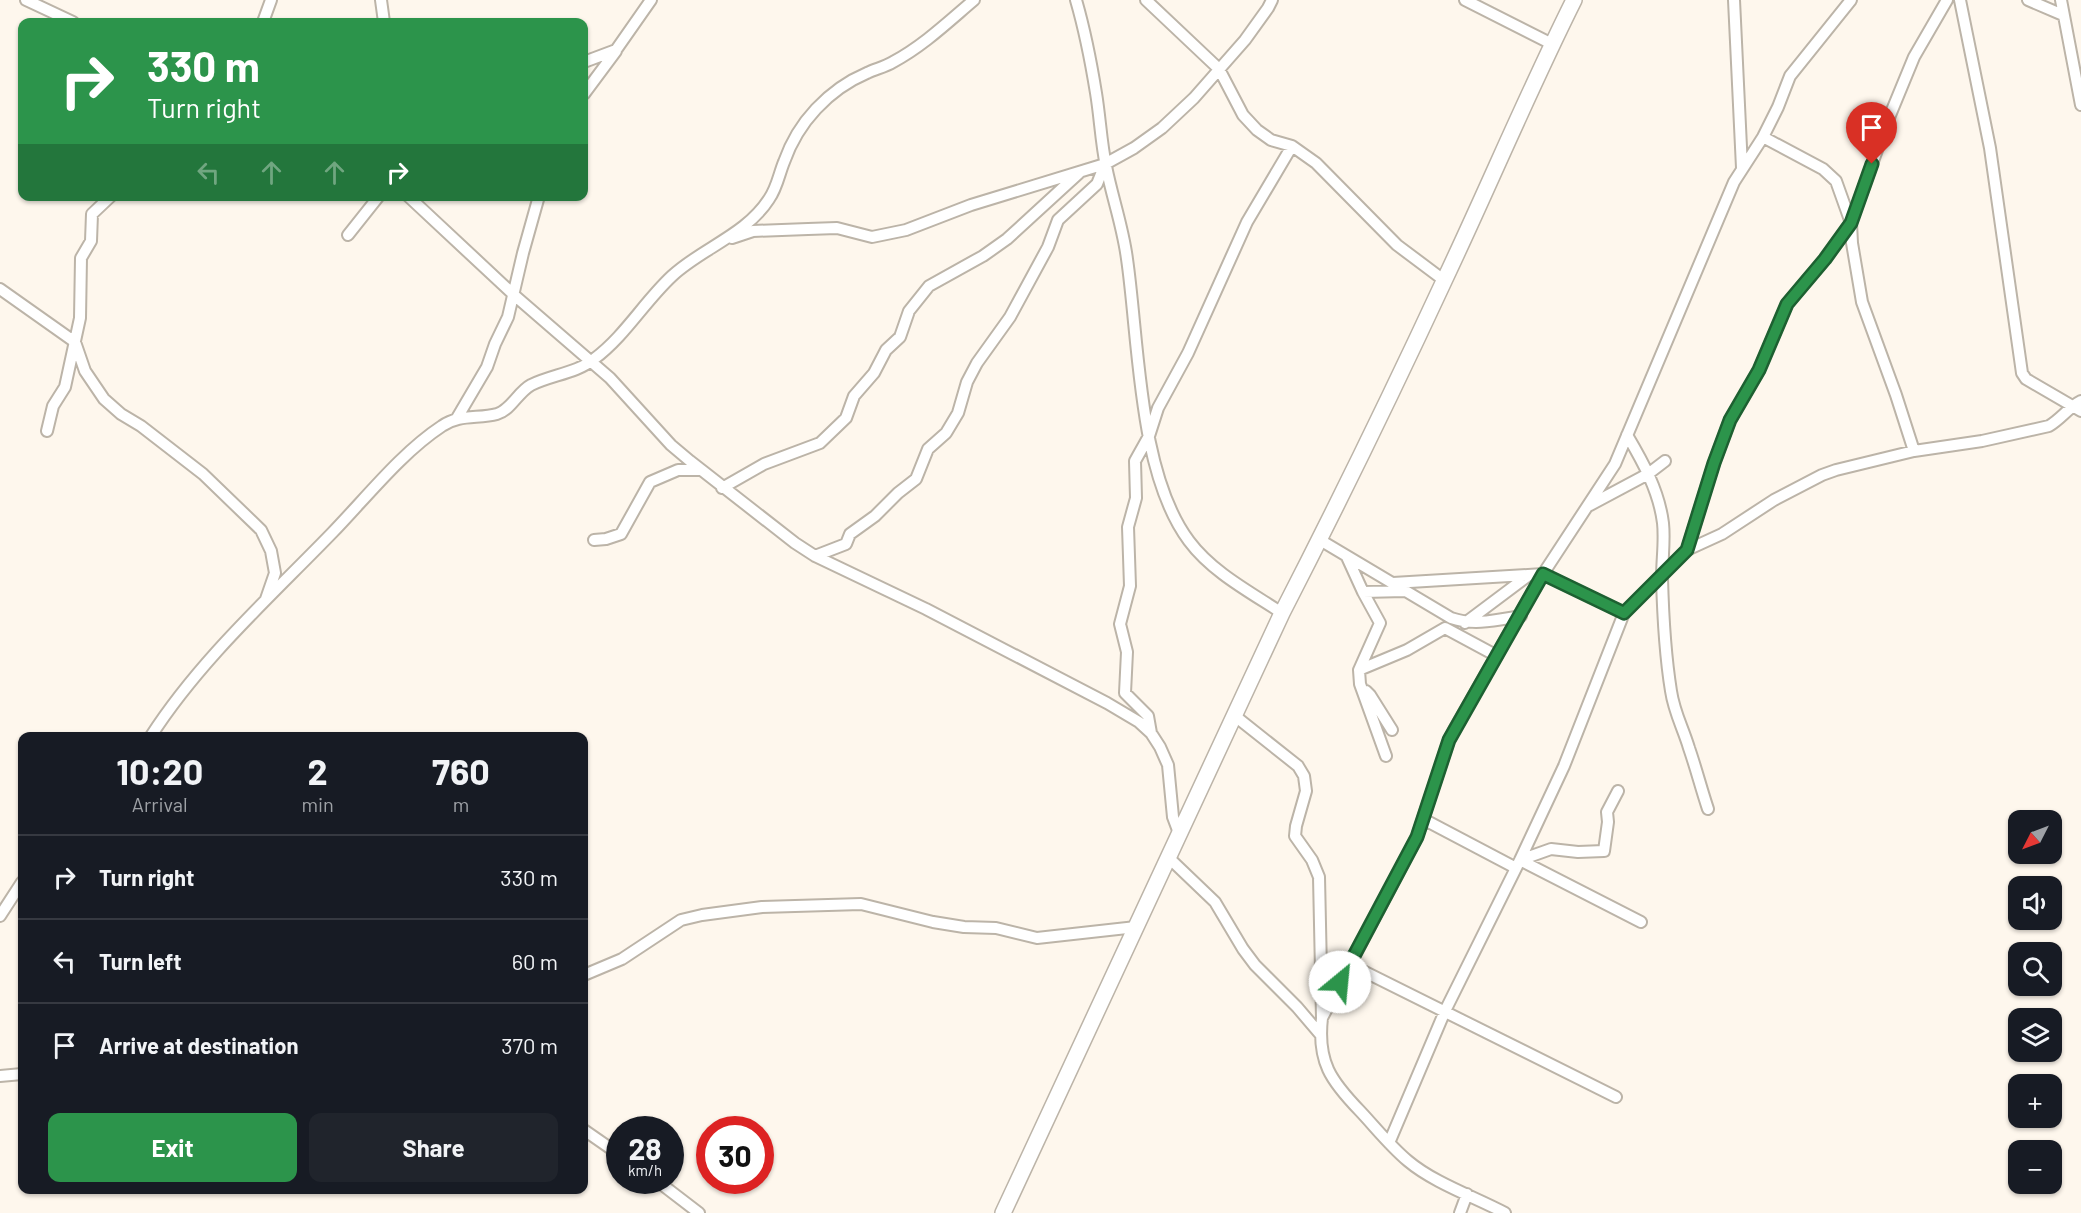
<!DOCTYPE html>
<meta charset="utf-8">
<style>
body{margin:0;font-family:Barlow,sans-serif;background:#20242c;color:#f1f3f6;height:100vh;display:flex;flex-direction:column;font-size:22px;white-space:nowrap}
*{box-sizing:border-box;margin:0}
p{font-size:20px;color:#9ea1a6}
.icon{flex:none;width:33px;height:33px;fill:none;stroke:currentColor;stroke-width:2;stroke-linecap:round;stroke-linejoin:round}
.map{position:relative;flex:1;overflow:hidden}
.panel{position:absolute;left:18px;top:732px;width:570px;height:462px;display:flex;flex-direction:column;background:#171b24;border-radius:12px;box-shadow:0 2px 4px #0004}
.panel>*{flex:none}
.top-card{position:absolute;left:18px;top:18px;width:570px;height:183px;border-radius:12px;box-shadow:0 2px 4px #0004;background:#2c944b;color:#fff;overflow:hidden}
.needle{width:39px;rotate:228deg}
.tools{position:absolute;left:2008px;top:810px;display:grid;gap:12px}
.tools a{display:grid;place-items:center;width:54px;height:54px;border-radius:12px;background:#171b24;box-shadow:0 2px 4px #0004;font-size:30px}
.speed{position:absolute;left:606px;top:1116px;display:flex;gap:12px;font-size:30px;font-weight:700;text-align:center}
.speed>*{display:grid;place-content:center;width:78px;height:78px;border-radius:50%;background:#171b24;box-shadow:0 2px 4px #0004;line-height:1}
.speed small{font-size:15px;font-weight:400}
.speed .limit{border:9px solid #d22;background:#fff;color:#111}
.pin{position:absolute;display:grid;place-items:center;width:51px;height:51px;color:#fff;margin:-62px -26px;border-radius:50% 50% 50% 0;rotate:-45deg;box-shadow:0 0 6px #0007}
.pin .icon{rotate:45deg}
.me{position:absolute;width:66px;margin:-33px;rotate:28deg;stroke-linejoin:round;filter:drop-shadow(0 0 4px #0008)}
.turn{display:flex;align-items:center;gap:21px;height:126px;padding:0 30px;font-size:27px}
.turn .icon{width:78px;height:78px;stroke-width:2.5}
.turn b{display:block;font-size:42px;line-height:51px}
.lanes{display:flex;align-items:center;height:57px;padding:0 30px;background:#0003;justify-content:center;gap:30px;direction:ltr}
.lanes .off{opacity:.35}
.eta{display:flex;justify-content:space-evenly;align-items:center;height:102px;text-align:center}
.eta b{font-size:36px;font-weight:700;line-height:42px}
.action{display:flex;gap:12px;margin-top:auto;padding:12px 30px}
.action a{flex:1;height:69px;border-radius:12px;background:#2c944b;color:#fff;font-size:24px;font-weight:700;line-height:69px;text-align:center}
.action a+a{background:#20242c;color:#f1f3f6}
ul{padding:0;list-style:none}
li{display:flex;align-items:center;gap:18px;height:84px;padding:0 30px;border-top:2px solid #363941}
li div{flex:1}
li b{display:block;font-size:22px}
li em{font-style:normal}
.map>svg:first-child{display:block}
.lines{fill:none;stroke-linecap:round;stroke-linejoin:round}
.street-casing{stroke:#bcb4a8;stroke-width:14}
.secondary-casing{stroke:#bcb4a8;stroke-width:18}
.street{stroke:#fff;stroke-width:10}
.secondary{stroke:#fff;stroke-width:15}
.route-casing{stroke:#1d6031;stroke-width:15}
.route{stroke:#2c944b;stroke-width:10}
</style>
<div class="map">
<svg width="2081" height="1213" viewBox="0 0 2081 1213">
<rect width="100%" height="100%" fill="#fef7ed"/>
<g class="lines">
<g class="street-casing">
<path id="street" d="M 26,0 L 73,22
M 381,0 L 384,22
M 1076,0 C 1085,31 1091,62 1096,93 C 1100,117 1101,142 1106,166 C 1112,197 1123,227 1127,259 C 1139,341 1138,473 1189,541 C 1212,572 1250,592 1282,613
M 1146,0 L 1219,69 L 1243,115 L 1257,130 L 1271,140 L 1292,146 L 1316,163 L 1397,245 L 1445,281
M 1465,0 L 1552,44
M 1734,0 L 1742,168
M 1960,0 L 1990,148 L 2022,373 L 2026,379 L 2081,411
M 2028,0 L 2063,15
M 2061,0 L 2081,105
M 263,22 L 271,0
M 584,62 L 616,50 L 651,0
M 584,94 L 616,51
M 1763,137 L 1823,169 L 1836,181 L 1851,223 L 1852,243 L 1862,302 L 1896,395 L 1914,451
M 408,196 L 514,295 L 610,378 L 671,445 L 690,461 L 795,543 L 815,556 L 926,609 L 1107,703 L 1139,722 L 1151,733 L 1160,747 L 1168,765 L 1173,817 L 1179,833
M 348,235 L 379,196
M 732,238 L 753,231 L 808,229 L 837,228 L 872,237 L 906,230 L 971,205 L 1105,164 L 1134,148 L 1162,128 L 1194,98 L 1245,40 L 1268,8 L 1272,0
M 0,289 L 75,342 L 85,371 L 104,399 L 121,414 L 141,426 L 203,474 L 261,530 L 271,551 L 275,573 L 266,599
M 457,418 L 487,367 L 495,344 L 508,317 L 523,253 L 539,196
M 47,431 L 53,406 L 65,387 L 80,318 L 81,258 L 91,241 L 92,214 L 111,196
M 1627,435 C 1643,462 1659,491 1663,523 C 1665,541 1662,560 1662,578 C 1663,616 1665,654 1671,691 C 1674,712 1683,728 1689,748 C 1696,768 1701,788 1708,809
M 722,488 L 764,464 L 820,443 L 846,418 L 854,396 L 874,373 L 886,350 L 900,337 L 909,311 L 929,286 L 983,256 L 1007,239 L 1079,173
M 1590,505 L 1648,474 L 1665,461
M 594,540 L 606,539 L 621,534 L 650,482 L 678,470 L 701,470
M 1320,540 L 1451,618 C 1474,626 1497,620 1521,616
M 1687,550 L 1714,463 L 1730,420 L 1759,370 L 1787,304 L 1825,259 L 1851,223 L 1886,125 L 1914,57 L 1947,0
M 815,556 L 846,544 L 850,534 L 875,516 L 898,493 L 916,479 L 928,449 L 946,433 L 958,413 L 967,382 L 977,363 L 1010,317 L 1048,247 L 1058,220 L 1097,184 L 1105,164
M 1347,557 L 1363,592 L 1405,591
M 1393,583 L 1543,574 L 1624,613 L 1687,550 L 1722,534 L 1774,500 L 1822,475 L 1836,470 L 1914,451 L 1982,441 L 2049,426 C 2061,419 2069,407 2081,401
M 1363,592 L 1380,623 L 1359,670 L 1407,650 L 1445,628 L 1497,656
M 1465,623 L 1529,575
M 1359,670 L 1360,684 L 1386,756
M 1366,691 L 1370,695 L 1392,730
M 1235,716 L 1298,766 L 1304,776 L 1306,791 L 1296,826 L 1295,836 L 1312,860 L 1319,877 L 1322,1018 C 1317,1062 1331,1081 1360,1111 C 1376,1128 1390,1146 1408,1161 C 1434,1183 1475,1197 1505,1213
M 1151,733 L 1148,716 L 1125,693 L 1127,652 L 1120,624 L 1130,586 L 1128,527 L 1136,498 L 1135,461 L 1149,436 L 1158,408 L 1188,353 L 1247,222 L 1292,146
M 151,736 C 200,660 269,598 332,533 C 366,498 401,453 442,426 C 459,414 478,419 497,414 C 511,410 518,392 531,385 C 551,375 577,373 594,359 C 625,336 644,302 672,276 C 702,248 746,235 769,199 C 777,188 779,174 784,162 C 791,142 801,125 816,109 C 830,94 848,81 867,73 C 875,69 885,67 893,62 C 923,46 948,22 974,0
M 1423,819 L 1516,868
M 1169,858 L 1215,902 L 1243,949 L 1255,965 L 1297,1007 L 1320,1034
M 1520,860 L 1551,849 L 1578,852 L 1604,851 L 1608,822 L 1607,812 L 1618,791
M 1520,860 L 1641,922
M 0,916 L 22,882
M 1349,964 L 1616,1097
M 584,975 L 622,959 L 681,920 L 702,915 L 762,907 L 861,904 L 933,922 L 964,927 L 996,928 L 1037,938 L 1136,927
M 1322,1018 L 1417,837 L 1449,740 L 1454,730 L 1543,574 L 1615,464 L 1734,182 L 1763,137 L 1778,107 L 1790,76 L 1851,0
M 0,1076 L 22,1074
M 584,1130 L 620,1155
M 1389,1143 L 1445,1011 L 1520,860 L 1564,766 L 1624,613
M 656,1180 L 699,1213
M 1460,1213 L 1467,1194"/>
</g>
<g class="secondary-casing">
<path id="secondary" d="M 1003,1213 L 1282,613 C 1338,504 1392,393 1444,281 C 1488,188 1528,92 1574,0"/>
</g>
<use href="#street" class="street"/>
<use href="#secondary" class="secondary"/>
</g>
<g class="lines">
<g class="route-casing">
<path id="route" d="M 1340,982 L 1417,837 L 1449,740 L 1543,574 L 1624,613 L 1687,550 L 1714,463 L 1730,420 L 1759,370 L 1787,304 L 1825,259 L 1851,223 L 1872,164"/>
</g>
<use href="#route" class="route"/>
</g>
</svg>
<div class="tools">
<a><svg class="needle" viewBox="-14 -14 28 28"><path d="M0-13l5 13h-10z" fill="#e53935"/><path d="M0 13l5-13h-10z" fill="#9ea1a6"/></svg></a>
<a><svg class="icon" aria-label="sound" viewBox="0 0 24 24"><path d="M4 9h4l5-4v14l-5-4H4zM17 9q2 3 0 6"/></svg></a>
<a><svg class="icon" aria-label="search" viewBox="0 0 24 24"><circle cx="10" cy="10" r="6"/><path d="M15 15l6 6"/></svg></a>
<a><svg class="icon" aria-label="layers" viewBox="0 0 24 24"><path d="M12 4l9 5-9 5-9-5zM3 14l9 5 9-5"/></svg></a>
<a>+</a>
<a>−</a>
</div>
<div class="speed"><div>28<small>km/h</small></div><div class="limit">30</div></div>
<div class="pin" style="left:1872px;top:164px;background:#d93025"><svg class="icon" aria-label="arrive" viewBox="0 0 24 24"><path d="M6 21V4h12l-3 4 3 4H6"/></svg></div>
<svg class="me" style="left:1340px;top:982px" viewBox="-20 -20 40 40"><circle r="19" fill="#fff"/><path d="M0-13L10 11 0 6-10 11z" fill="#2c944b"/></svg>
<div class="top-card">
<div class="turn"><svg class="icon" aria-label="right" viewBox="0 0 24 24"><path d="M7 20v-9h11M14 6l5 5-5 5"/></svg><div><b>330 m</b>Turn right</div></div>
<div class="lanes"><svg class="icon off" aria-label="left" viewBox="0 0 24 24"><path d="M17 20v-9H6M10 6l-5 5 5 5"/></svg><svg class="icon off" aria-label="ahead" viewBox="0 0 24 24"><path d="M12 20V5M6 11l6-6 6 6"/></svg><svg class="icon off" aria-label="ahead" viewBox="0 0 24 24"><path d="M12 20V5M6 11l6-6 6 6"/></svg><svg class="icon" aria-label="right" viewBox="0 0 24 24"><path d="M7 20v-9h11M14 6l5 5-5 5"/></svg></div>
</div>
<section class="panel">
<div class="eta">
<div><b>10:20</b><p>Arrival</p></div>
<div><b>2</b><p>min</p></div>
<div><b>760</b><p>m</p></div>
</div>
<ul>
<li><svg class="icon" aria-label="right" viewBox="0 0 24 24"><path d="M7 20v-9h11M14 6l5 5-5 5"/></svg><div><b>Turn right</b></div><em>330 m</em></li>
<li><svg class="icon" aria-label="left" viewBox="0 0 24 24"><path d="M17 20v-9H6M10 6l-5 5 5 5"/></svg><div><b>Turn left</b></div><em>60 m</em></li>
<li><svg class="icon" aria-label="arrive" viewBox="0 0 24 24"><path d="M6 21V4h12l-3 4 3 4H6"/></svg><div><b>Arrive at destination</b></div><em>370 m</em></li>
</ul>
<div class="action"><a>Exit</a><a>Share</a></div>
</section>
</div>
